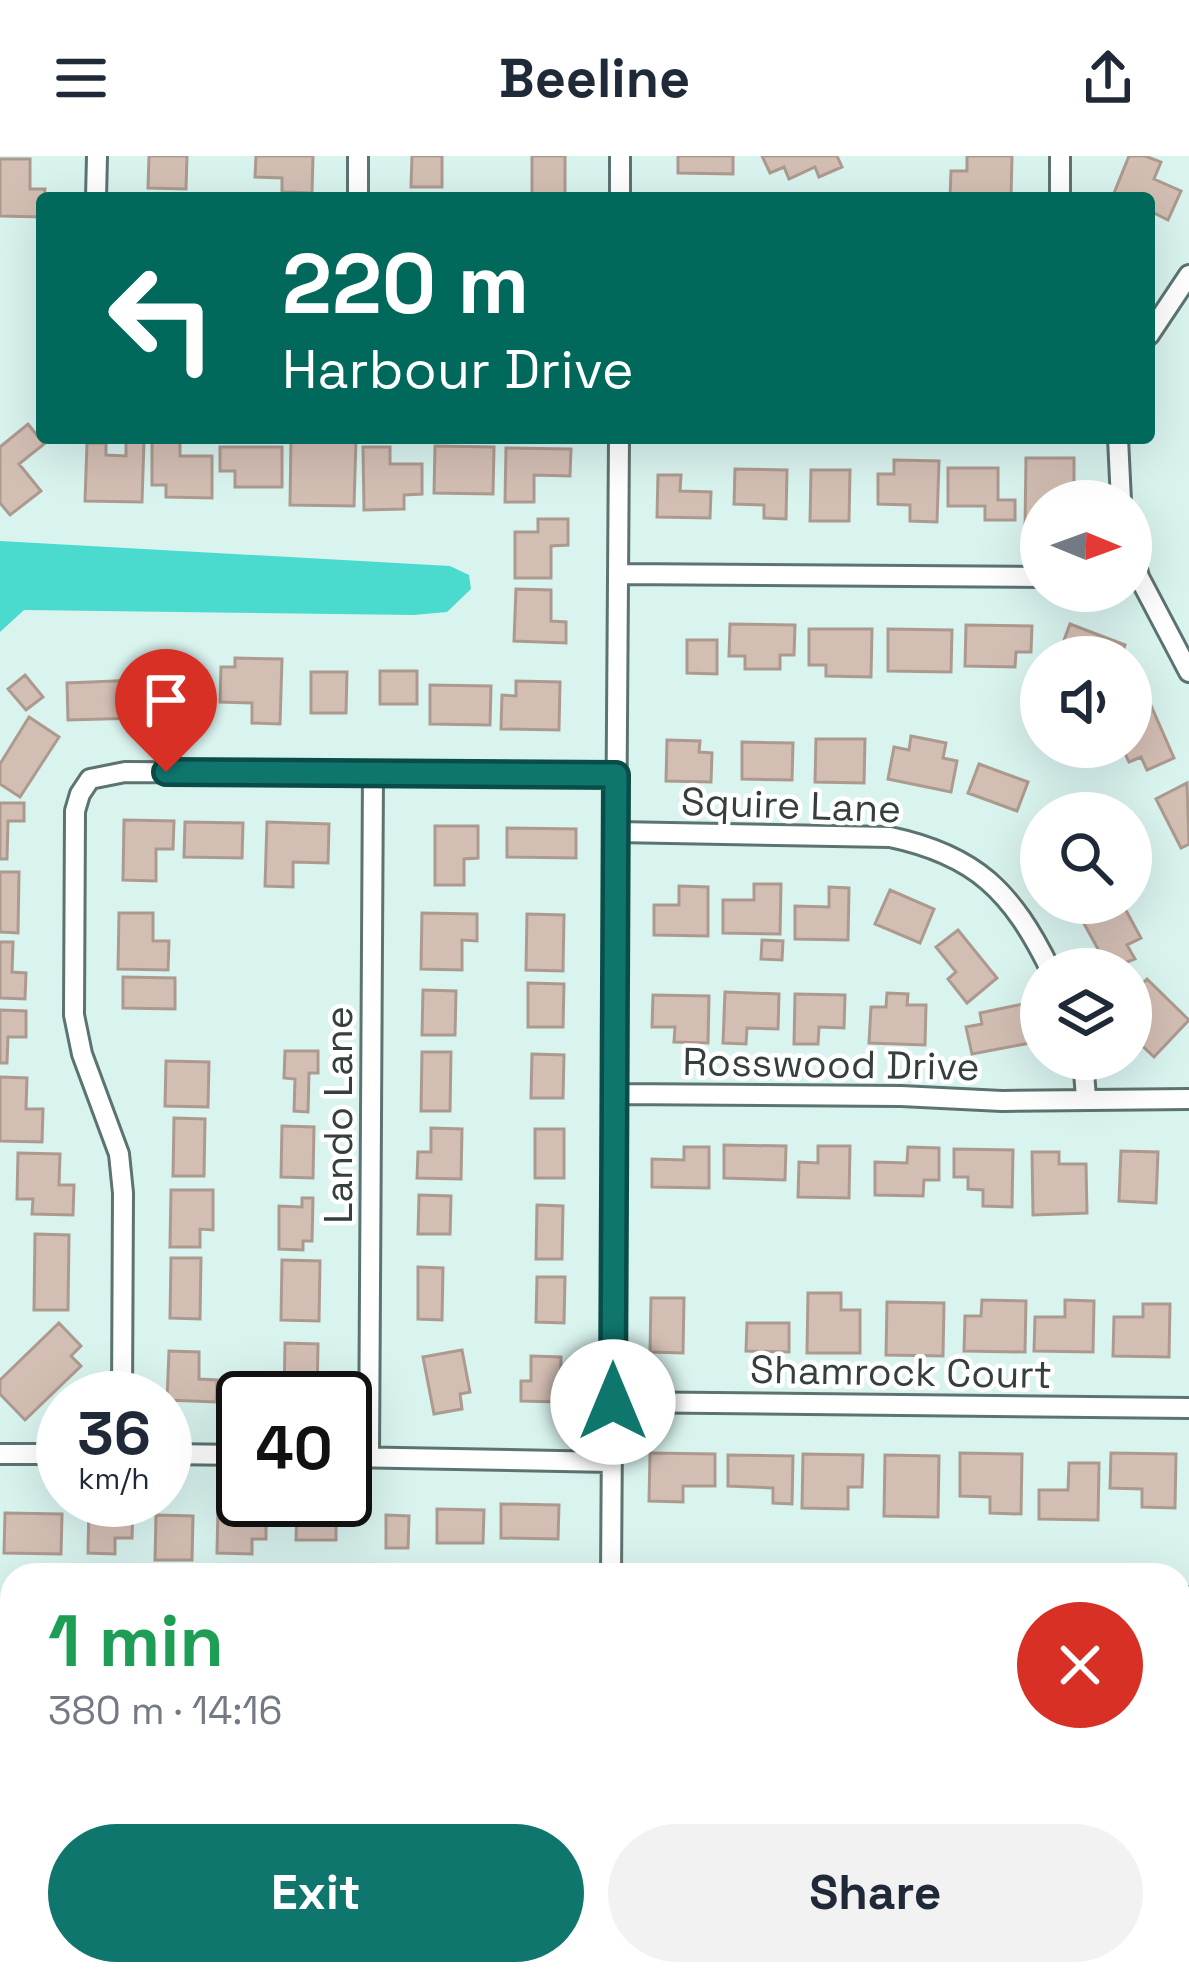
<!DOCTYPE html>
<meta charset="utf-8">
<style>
body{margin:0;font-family:"Space Grotesk",sans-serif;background:#f2f2f3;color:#1f2937;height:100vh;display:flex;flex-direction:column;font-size:45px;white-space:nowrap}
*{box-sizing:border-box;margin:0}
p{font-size:39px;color:#747a83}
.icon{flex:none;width:66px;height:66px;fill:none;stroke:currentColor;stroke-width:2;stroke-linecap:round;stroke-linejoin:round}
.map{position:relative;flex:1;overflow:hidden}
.details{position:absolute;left:0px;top:1407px;width:1191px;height:423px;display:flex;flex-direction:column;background:#fff;border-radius:36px 36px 0 0;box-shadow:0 12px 48px #0002}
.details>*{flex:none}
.banner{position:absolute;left:36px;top:36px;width:1119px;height:252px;border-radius:12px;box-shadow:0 12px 48px #0002;background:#00695c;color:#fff;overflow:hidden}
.needle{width:78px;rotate:91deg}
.fabs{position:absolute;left:1020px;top:324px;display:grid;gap:24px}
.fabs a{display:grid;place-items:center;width:132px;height:132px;border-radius:50%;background:#fff;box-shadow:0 12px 48px #0002;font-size:60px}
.speed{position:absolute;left:36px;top:1215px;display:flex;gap:24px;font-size:60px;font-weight:700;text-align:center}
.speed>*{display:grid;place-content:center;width:156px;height:156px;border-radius:50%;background:#fff;box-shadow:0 12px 48px #0002;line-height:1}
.speed small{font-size:30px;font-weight:400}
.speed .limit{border:6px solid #111;border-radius:18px;background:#fff;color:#111}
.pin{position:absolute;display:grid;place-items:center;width:102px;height:102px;color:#fff;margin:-123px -51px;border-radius:50% 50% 50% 0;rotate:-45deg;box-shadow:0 0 12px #0007}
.pin .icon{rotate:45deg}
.me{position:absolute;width:132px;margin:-66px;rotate:0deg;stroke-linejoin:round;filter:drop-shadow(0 0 9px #0008)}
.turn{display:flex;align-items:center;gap:42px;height:252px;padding:0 48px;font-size:54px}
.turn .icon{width:156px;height:156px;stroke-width:2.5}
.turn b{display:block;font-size:84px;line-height:102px}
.round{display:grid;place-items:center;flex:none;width:126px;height:126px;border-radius:63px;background:#f2f2f3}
.head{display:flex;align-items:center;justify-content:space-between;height:204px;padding:0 48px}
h1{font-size:72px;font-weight:700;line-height:90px;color:#1e9e55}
.button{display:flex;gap:24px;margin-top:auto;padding:24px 48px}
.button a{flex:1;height:138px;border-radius:72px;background:#0f766e;color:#fff;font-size:48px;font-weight:700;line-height:138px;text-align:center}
.button a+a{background:#f2f2f3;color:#1f2937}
header{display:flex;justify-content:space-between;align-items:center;height:156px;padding:0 48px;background:#fff;font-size:54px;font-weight:700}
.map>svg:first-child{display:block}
.water{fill:#4bdbce}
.building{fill:#d3beb3;stroke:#ad9a8f;stroke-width:3}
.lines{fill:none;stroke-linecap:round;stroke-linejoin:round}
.minor-casing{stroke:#5c7471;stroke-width:24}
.minor{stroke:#fff;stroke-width:18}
.route-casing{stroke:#0a4d48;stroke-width:30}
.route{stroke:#0f766e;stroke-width:21}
.labels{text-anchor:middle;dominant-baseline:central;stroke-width:9;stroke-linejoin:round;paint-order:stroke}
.street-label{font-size:39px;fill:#35403e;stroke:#fff}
</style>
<header><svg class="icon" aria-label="menu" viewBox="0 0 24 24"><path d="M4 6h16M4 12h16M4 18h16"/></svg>Beeline<svg class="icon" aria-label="share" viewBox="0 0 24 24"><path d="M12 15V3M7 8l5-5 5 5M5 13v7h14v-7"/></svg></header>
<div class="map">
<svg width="1189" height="1829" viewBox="0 0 1189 1829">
<rect width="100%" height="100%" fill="#d9f3ef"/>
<path class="water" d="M 0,385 L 450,410 L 469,419 L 471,433 L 447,456 L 414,459 L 24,454 L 0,476 Z"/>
<path class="building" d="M 149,0 L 187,0 L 186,33 L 148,32 Z
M 256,0 L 313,0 L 312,37 L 282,36 L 282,22 L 255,21 Z
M 412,0 L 442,0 L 442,31 L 411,31 Z
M 532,0 L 565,0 L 565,42 L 532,42 Z
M 678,0 L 733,0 L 733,18 L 678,17 Z
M 762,0 L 837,0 L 842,11 L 819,21 L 815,11 L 789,23 L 784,11 L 770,17 Z
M 967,0 L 1012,0 L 1011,42 L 950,42 L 951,15 L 967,15 Z
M 1129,0 L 1145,0 L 1161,6 L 1154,23 L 1181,35 L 1168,64 L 1154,57 L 1149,66 L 1149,42 L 1112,42 Z
M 0,3 L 30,3 L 30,33 L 45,33 L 42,61 L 0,60 Z
M 28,268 L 44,288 L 19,308 L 41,335 L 10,359 L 0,347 L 0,291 Z
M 291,282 L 356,282 L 354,350 L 290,349 Z
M 126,285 L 144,285 L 142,346 L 85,345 L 87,287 L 106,287 L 106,299 L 126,300 Z
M 152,285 L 180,285 L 180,300 L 212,300 L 212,342 L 166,341 L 166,329 L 152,329 Z
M 435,290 L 494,291 L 493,338 L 434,337 Z
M 220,291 L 282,291 L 282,331 L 235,331 L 235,315 L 220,315 Z
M 363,291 L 390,291 L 390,308 L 422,308 L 422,338 L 404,339 L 404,353 L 364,354 Z
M 506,292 L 571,293 L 570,320 L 534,319 L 534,346 L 505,346 Z
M 1026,302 L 1074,302 L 1074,345 L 1041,345 L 1041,372 L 1025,372 Z
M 894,304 L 939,305 L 937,366 L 910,365 L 910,349 L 878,348 L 878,318 L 894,318 Z
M 948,312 L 998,312 L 998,344 L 1015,344 L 1015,364 L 985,364 L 985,350 L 948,350 Z
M 735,313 L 787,314 L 786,363 L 764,362 L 764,349 L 734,348 Z
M 811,314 L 850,314 L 849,365 L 810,365 Z
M 658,319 L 681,319 L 680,335 L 711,336 L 710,362 L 657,361 Z
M 538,363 L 568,363 L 568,389 L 551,390 L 551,422 L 515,422 L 515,376 L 538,376 Z
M 516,433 L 551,434 L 551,465 L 566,466 L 566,487 L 514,485 Z
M 730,468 L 795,469 L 794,499 L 780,499 L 780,513 L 745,513 L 745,500 L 729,500 Z
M 1070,468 L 1125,489 L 1121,501 L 1074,501 L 1060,495 Z
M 966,469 L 1032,470 L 1031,496 L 1016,496 L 1015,511 L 965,510 Z
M 809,473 L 872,473 L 871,521 L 826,520 L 826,509 L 809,509 Z
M 888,473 L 952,474 L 951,516 L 888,515 Z
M 687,484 L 717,484 L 717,518 L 687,517 Z
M 235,502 L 282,503 L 280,568 L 252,567 L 252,547 L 220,546 L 221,511 L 235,511 Z
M 162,515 L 206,515 L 206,555 L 161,555 Z
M 380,515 L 417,515 L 417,548 L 380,548 Z
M 311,516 L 347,516 L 346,557 L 311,557 Z
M 25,519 L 43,541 L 26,554 L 8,533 Z
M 138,524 L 139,562 L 68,564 L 67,527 Z
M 516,525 L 560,526 L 559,574 L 501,573 L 502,539 L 516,540 Z
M 430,529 L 491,530 L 490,569 L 430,568 Z
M 1149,545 L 1174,602 L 1147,614 L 1141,601 L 1129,606 L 1122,591 L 1131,591 L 1131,552 Z
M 29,561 L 59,581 L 20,641 L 0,628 L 0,608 Z
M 911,580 L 946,587 L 943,602 L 957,605 L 951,636 L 888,623 L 894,591 L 909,594 Z
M 816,583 L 865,583 L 864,627 L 815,626 Z
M 667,584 L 700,585 L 699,596 L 712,597 L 711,626 L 666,625 Z
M 742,586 L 793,587 L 792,624 L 742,623 Z
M 979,608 L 1028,626 L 1017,655 L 968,637 Z
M 1187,627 L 1189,688 L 1181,692 L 1156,643 Z
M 0,647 L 24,647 L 24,665 L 8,665 L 7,703 L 0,703 Z
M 124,664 L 174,665 L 173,693 L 156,693 L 156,725 L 123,724 Z
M 185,666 L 243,667 L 242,702 L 184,701 Z
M 267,666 L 329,668 L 328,707 L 293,706 L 293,731 L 265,730 Z
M 435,670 L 478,670 L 478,702 L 464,703 L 464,729 L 435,729 Z
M 507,672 L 576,673 L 576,702 L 507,701 Z
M 0,716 L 19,716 L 18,777 L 0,776 Z
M 754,728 L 781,728 L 780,778 L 723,777 L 723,744 L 754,744 Z
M 679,730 L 708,731 L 708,780 L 654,779 L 654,749 L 679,749 Z
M 829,731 L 849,732 L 848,784 L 795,783 L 795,750 L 829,751 Z
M 890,734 L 934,753 L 920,787 L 875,768 Z
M 1113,747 L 1122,747 L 1141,782 L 1127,789 L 1135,803 L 1109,813 L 1082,764 Z
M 119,757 L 153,757 L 153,785 L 169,785 L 168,814 L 118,813 Z
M 422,757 L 477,758 L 477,785 L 462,784 L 462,814 L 421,813 Z
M 527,758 L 564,759 L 563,815 L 526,814 Z
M 958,774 L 997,822 L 967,847 L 948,823 L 956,816 L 936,791 Z
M 762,784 L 783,785 L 782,804 L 761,803 Z
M 0,786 L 13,786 L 12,816 L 26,817 L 25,843 L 0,842 Z
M 123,821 L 175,822 L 175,853 L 123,852 Z
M 1147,823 L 1189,864 L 1154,901 L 1134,882 L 1145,871 L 1131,857 L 1131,839 Z
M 528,827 L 564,828 L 563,871 L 528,871 Z
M 423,834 L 456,835 L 455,879 L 422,879 Z
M 725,836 L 779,838 L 778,873 L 747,872 L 746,888 L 723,887 Z
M 887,837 L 908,838 L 907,849 L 926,849 L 925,889 L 869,887 L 871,851 L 886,851 Z
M 795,838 L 845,839 L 844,872 L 819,871 L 818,888 L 794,888 Z
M 653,839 L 709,840 L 708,887 L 674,886 L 675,871 L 652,871 Z
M 1028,847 L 1035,886 L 972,898 L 966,871 L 982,868 L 980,857 Z
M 0,854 L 26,855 L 26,881 L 8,881 L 7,907 L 0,907 Z
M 285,895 L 318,895 L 318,917 L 309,917 L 308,956 L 294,955 L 295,923 L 284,922 Z
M 422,896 L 451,896 L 450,955 L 421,955 Z
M 532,898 L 564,899 L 563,942 L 531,942 Z
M 166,905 L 209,906 L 208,951 L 165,950 Z
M 0,921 L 27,922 L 26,953 L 43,953 L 42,986 L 0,985 Z
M 174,962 L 205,963 L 204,1020 L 173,1020 Z
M 282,970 L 314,971 L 313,1022 L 281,1021 Z
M 431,972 L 462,973 L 461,1023 L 417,1022 L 418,996 L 431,996 Z
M 535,973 L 564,973 L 564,1022 L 535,1022 Z
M 724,989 L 786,990 L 785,1024 L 724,1022 Z
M 818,990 L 850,990 L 849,1042 L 798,1041 L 799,1006 L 818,1007 Z
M 684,991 L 709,991 L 709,1032 L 652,1031 L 652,1003 L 684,1004 Z
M 908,991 L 939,992 L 939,1024 L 924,1024 L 923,1040 L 875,1039 L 875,1006 L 907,1007 Z
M 954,993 L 1013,994 L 1012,1051 L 983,1050 L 983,1034 L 968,1033 L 968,1021 L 954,1021 Z
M 1121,995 L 1158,996 L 1156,1047 L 1119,1045 Z
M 1032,996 L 1059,996 L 1059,1008 L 1086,1008 L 1087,1057 L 1033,1059 Z
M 18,997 L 60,998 L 59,1029 L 74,1029 L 73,1059 L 32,1058 L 33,1043 L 17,1043 Z
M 171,1034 L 213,1034 L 213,1074 L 200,1073 L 200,1091 L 170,1091 Z
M 419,1039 L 451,1040 L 450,1078 L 418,1078 Z
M 302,1042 L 313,1042 L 312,1085 L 303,1085 L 303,1094 L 279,1093 L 279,1050 L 302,1051 Z
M 537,1049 L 563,1050 L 562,1103 L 536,1103 Z
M 35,1078 L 69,1079 L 68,1154 L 34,1154 Z
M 171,1102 L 201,1102 L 200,1163 L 170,1162 Z
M 282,1104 L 320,1105 L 319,1165 L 281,1164 Z
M 418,1111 L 443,1112 L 442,1164 L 418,1163 Z
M 537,1121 L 565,1121 L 564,1167 L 536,1166 Z
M 808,1137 L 841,1137 L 841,1154 L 860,1154 L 860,1197 L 807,1197 Z
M 651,1142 L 684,1142 L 683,1197 L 650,1196 Z
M 982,1144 L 1026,1145 L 1025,1196 L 964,1195 L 965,1160 L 981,1160 Z
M 1065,1144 L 1094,1145 L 1093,1196 L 1034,1195 L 1035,1161 L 1065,1161 Z
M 887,1146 L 944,1147 L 943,1200 L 886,1199 Z
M 1143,1148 L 1170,1148 L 1169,1201 L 1113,1200 L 1114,1161 L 1143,1161 Z
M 59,1167 L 81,1190 L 71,1200 L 81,1210 L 25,1264 L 0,1238 L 0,1224 Z
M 747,1167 L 789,1167 L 789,1196 L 746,1195 Z
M 285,1187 L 318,1188 L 317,1242 L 284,1242 Z
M 462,1194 L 470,1236 L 460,1238 L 462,1253 L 434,1258 L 423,1201 Z
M 169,1195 L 199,1196 L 199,1223 L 217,1224 L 216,1246 L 167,1244 Z
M 531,1200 L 561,1201 L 560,1246 L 521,1245 L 521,1225 L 531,1225 Z
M 650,1297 L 715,1298 L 715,1330 L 683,1330 L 683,1346 L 649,1345 Z
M 960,1297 L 1022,1298 L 1021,1358 L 990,1357 L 990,1341 L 960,1340 Z
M 1111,1297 L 1176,1298 L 1175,1352 L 1142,1351 L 1142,1333 L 1110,1332 Z
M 803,1298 L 863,1299 L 862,1331 L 848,1331 L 848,1353 L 802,1352 Z
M 728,1299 L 793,1300 L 792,1348 L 773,1347 L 773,1332 L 728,1330 Z
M 885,1299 L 939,1300 L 938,1361 L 884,1360 Z
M 1069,1307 L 1099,1307 L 1098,1364 L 1039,1363 L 1039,1334 L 1068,1334 Z
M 501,1348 L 559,1349 L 558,1383 L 501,1382 Z
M 89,1349 L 133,1350 L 132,1382 L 115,1382 L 115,1398 L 88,1397 Z
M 218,1352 L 266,1353 L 266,1383 L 252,1383 L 252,1398 L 217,1397 Z
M 297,1352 L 336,1353 L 336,1384 L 296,1384 Z
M 437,1353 L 484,1354 L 483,1387 L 437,1387 Z
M 5,1357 L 62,1358 L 61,1398 L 4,1397 Z
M 156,1359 L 193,1360 L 192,1404 L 155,1404 Z
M 386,1359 L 409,1360 L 408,1392 L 386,1392 Z
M 649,1818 L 688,1818 L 688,1825 L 703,1825 L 703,1829 L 649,1829 Z
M 716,1818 L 770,1818 L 770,1829 L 716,1829 Z
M 783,1818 L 835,1818 L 835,1829 L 783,1829 Z
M 901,1818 L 901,1829 L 845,1829 L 845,1819 Z
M 976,1818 L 1027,1818 L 1027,1829 L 976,1829 Z
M 914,1821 L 963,1822 L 963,1829 L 913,1829 Z"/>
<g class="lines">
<g class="minor-casing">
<path id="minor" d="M 96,42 L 97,0
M 358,42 L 358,0
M 620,42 L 620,0
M 1060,42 L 1060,0
M 1149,179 L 1189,119
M 1118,282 L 1121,345
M 1131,389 L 1139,421 L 1189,516
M 619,418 L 1041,421
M 616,676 L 890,681 C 976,699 1012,736 1050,813
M 1083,903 L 1086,942
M 615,938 L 901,940 L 1002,945 L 1189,943
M 122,1242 L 123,1037 L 119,998 L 82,898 L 74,859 L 75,655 L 80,638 L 90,623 L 125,616 L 617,619
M 613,1246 L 1189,1252
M 0,1298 L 63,1298
M 165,1298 L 243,1299
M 345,1301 L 611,1306
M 369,1301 L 373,618
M 611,1419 L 619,282
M 1179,1441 L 1189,1441
M 0,1648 L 12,1649
M 170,1825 L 555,1829
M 607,1829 L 607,1818
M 1072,1829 L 1072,1818"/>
</g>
<use href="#minor" class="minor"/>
</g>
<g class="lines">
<g class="route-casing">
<path id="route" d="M 166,616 L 616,619 L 613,1246"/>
</g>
<use href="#route" class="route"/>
</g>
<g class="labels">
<g class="street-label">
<text transform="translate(791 649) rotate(2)">Squire Lane</text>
<text transform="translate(831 908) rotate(1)">Rosswood Drive</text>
<text transform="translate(338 959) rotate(-90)">Lando Lane</text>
<text transform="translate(901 1216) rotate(1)">Shamrock Court</text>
</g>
</g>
</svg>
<div class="fabs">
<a><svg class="needle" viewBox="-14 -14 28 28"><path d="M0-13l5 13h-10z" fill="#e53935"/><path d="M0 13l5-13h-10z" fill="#747a83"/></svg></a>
<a><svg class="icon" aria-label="sound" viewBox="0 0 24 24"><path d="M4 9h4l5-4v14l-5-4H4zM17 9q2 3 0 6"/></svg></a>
<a><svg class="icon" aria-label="search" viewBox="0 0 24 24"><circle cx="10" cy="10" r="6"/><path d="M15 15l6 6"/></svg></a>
<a><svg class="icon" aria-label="layers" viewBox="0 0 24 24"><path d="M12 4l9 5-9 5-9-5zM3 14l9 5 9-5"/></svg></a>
</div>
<div class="speed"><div>36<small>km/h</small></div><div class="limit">40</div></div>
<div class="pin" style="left:166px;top:616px;background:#d93025"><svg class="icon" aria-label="arrive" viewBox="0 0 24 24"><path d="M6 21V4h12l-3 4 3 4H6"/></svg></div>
<svg class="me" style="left:613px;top:1246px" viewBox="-20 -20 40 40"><circle r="19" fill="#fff"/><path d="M0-13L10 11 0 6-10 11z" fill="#0f766e"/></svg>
<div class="banner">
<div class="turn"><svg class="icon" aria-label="left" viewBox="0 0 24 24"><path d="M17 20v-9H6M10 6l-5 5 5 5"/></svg><div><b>220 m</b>Harbour Drive</div></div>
</div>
<section class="details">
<div class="head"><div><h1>1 min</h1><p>380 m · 14:16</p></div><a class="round" style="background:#d93025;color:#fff"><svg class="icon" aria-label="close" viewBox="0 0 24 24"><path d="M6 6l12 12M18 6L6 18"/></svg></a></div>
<div class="button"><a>Exit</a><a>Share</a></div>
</section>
</div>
